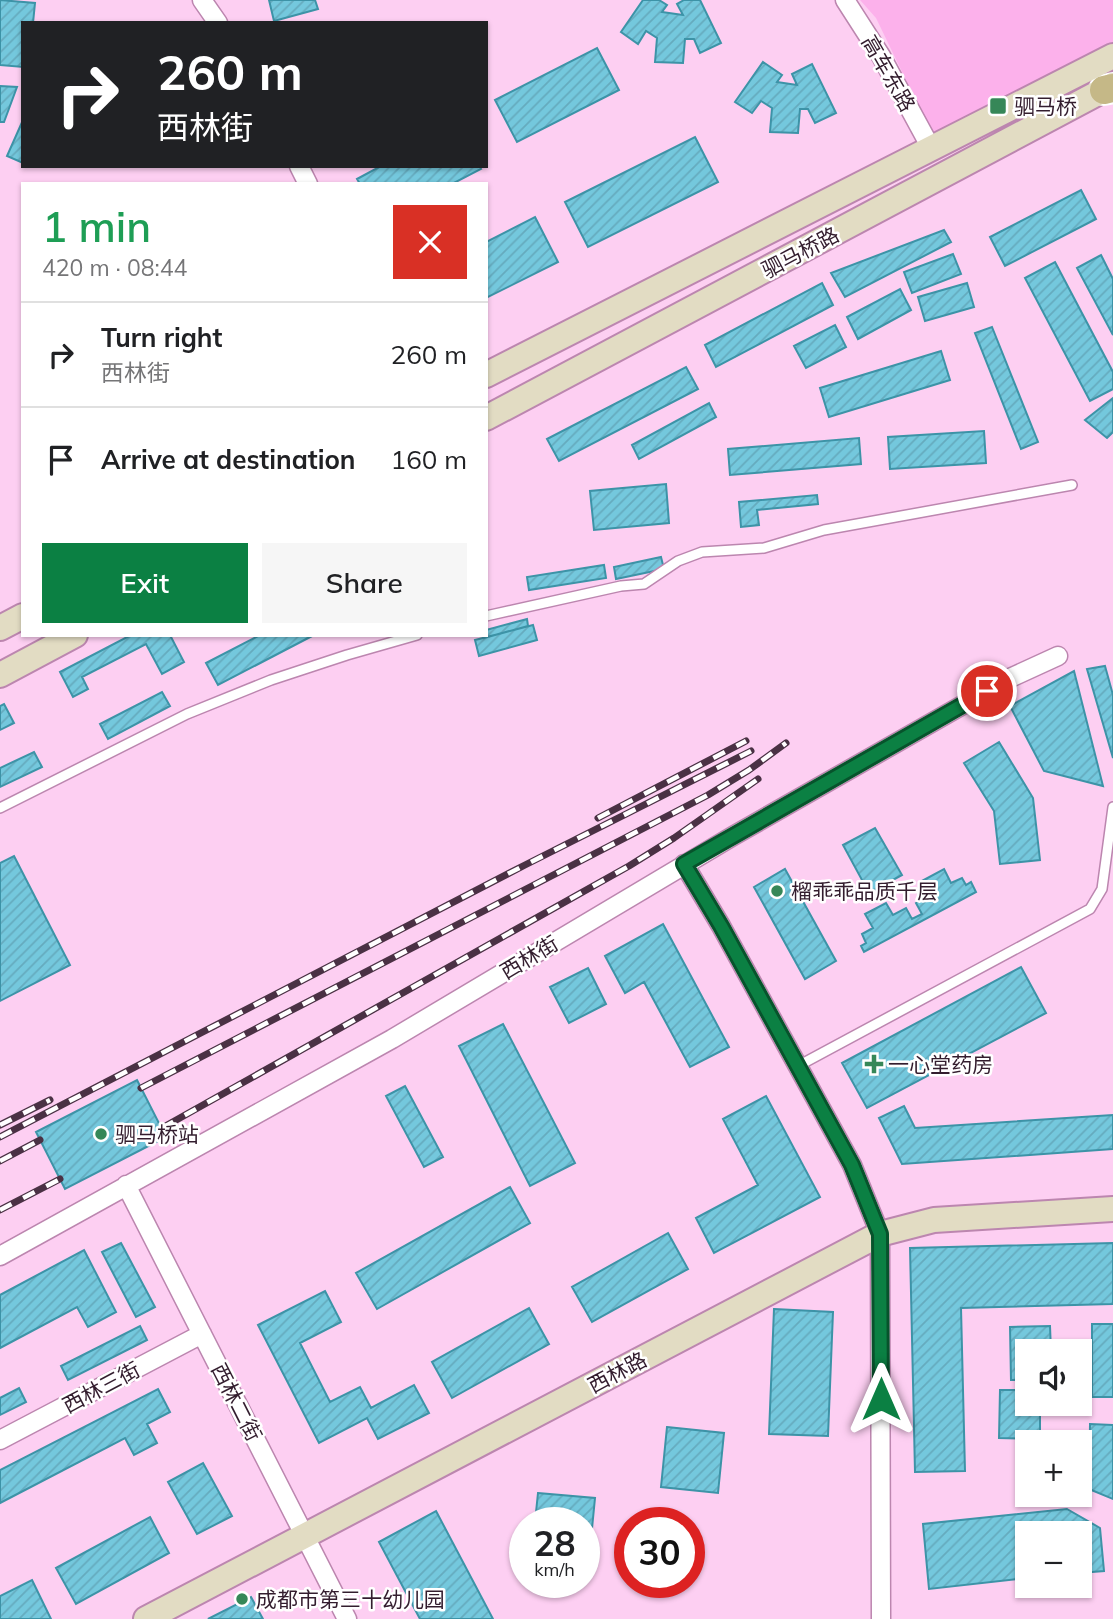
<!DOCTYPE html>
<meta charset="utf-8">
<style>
body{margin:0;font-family:Mulish,"Noto Sans SC",sans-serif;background:#f6f6f6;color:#202124;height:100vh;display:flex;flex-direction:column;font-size:26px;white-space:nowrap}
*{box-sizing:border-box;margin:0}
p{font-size:23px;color:#757577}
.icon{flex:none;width:38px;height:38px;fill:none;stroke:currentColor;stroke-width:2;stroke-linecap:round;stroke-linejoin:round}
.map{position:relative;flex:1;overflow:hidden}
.side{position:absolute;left:21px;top:182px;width:467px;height:455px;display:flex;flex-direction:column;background:#fff;border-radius:0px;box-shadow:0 2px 5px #0004}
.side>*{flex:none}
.top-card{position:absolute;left:21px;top:21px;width:467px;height:147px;border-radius:0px;box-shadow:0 2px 5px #0004;background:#202124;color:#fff;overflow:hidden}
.controls{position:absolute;left:1015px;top:1339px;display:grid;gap:14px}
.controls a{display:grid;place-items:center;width:77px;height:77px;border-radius:0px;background:#fff;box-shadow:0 2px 5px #0004;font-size:35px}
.speed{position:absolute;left:509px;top:1507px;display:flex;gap:14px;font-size:35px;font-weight:700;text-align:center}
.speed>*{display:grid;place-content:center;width:91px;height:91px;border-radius:50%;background:#fff;box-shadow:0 2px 5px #0004;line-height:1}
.speed small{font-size:18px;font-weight:400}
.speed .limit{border:10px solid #d22;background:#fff;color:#111}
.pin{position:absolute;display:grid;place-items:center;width:60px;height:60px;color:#fff;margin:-30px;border:4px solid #fff;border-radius:50%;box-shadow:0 2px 7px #0007}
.me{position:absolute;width:77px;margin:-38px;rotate:0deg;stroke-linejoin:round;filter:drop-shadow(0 0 5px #0008)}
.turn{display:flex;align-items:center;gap:24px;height:147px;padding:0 21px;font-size:32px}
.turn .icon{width:91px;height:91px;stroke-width:2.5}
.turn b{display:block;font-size:49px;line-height:60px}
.round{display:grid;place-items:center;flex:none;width:74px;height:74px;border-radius:0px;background:#f6f6f6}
.headline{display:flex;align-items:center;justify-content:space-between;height:119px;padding:0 21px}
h1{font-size:42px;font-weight:600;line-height:52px;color:#1e9e55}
.primary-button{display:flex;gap:14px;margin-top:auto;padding:14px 21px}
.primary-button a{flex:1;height:80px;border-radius:0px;background:#0b8043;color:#fff;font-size:28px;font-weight:600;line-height:80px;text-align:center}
.primary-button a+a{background:#f6f6f6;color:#202124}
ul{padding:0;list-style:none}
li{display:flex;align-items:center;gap:21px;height:105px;padding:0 21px;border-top:2px solid #e0e0e0}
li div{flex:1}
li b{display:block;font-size:26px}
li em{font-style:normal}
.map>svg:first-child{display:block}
.park{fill:#fcb1eb}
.building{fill:url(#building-hatch);stroke:#3d93a7;stroke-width:2}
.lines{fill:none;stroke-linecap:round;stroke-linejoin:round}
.lane-casing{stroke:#bc86af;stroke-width:12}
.street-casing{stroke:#bc86af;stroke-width:21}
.secondary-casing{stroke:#bc86af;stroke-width:28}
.primary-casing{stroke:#fff;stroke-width:32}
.lane{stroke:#fff;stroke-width:9}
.street{stroke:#fff;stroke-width:18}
.secondary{stroke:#e2dcc3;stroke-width:24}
.primary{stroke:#c5b887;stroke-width:28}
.rail-casing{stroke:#4a3144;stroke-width:7}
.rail{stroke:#fff;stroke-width:4.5;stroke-dasharray:13;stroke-linecap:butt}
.route-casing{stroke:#07532c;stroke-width:18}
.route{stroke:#0b8043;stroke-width:12}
.poi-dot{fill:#368758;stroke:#fff;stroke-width:2.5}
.labels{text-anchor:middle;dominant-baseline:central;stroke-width:5;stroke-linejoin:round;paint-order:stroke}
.street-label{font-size:21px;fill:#331d2e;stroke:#fff}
.poi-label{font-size:21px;fill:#331d2e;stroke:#fff;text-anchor:start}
</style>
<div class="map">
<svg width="1113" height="1619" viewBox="0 0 1113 1619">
<defs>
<pattern id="building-hatch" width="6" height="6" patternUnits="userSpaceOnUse" patternTransform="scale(1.75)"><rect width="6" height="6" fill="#74c8dd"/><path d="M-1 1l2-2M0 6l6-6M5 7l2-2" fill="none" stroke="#65abbe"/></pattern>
</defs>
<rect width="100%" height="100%" fill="#fdcff2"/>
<path class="park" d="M 860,0 L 1113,0 L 1113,44 L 933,136 L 876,18 Z"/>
<path class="building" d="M 0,0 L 35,3 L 33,23 L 23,23 L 23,67 L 0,65 Z
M 269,0 L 315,0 L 318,9 L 274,21 Z
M 643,0 L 659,0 L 667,5 L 662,12 L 683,15 L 677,4 L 684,0 L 700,0 L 721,43 L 700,53 L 694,39 L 685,39 L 683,63 L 655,62 L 657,38 L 646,31 L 638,44 L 621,32 Z
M 597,48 L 619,90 L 517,142 L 495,100 Z
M 763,62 L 782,75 L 777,82 L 797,85 L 792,74 L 812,64 L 836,113 L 815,123 L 808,109 L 800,109 L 798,133 L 770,132 L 772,108 L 761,101 L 752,113 L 735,102 Z
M 0,86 L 17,87 L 4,122 L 0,122 Z
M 23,120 L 23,163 L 7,156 Z
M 695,137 L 718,182 L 588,247 L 565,202 Z
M 381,166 L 479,166 L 481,169 L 452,184 L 360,184 L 357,179 Z
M 1081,190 L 1096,219 L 1005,266 L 990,237 Z
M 535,217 L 558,262 L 486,298 L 486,242 Z
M 944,230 L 951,242 L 845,297 L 831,273 Z
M 953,254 L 961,274 L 912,293 L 904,272 Z
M 1101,255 L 1113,279 L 1113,335 L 1077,268 Z
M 1055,262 L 1113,372 L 1113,389 L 1090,401 L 1025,278 Z
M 822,283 L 833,305 L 716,367 L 705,345 Z
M 967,283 L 974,307 L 925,321 L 918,297 Z
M 900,289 L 911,310 L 858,339 L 847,317 Z
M 835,325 L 846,347 L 806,368 L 794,346 Z
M 992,327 L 1038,442 L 1021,449 L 975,333 Z
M 941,351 L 950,380 L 829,417 L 820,388 Z
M 686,367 L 698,389 L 559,461 L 547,439 Z
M 1113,398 L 1113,432 L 1107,438 L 1085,420 Z
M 709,403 L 716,417 L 639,459 L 632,445 Z
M 984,431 L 986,463 L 890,469 L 888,437 Z
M 859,438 L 861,464 L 730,475 L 728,449 Z
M 666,484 L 669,523 L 594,530 L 590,491 Z
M 817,495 L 818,504 L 757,510 L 759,525 L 741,527 L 739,502 Z
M 661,557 L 664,569 L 616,579 L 614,567 Z
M 604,565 L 606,578 L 529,590 L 527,577 Z
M 527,619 L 528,626 L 484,638 L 483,635 L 486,635 L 486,630 Z
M 533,625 L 537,640 L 479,656 L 475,640 Z
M 131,635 L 170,635 L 184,662 L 162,674 L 146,644 L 82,677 L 88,689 L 73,697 L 60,672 Z
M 260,635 L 314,635 L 218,685 L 206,663 Z
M 1105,666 L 1113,695 L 1113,758 L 1087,669 Z
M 1074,671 L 1103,786 L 1044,771 L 1010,706 Z
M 162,692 L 170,706 L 108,739 L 100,724 Z
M 4,704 L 14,723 L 0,730 L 0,706 Z
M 999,742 L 1033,798 L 1040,860 L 1000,864 L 994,811 L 964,763 Z
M 34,752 L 42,767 L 0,787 L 0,768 Z
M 875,828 L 902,875 L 869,893 L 843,845 Z
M 14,856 L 70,965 L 0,1001 L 0,863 Z
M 785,869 L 836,961 L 805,979 L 754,887 Z
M 944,869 L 951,883 L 962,878 L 966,885 L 971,882 L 976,892 L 864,952 L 861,946 L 866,943 L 862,934 L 873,928 L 865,914 L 886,903 L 893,915 L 906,908 L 912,919 L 922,914 L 916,903 L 927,896 L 920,882 Z
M 663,924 L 729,1047 L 690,1067 L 644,982 L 625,993 L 605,956 Z
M 1021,967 L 1046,1013 L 867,1108 L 842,1063 Z
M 588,968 L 606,1004 L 569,1023 L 550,987 Z
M 503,1024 L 575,1163 L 530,1186 L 459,1046 Z
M 137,1080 L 166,1137 L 65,1189 L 36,1132 Z
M 405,1086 L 443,1157 L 424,1167 L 386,1096 Z
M 766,1096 L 820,1197 L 714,1253 L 696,1218 L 758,1185 L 723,1119 Z
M 904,1106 L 915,1128 L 1113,1115 L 1113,1149 L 902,1164 L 879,1118 Z
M 510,1187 L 530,1223 L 377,1309 L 356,1273 Z
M 668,1233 L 688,1269 L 592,1322 L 572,1287 Z
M 121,1243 L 155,1307 L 136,1317 L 102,1252 Z
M 1113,1243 L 1113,1304 L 961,1308 L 965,1471 L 915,1472 L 910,1248 Z
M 84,1250 L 116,1312 L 88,1327 L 77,1307 L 0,1348 L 0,1295 Z
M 325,1291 L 341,1322 L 300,1343 L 330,1402 L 360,1387 L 371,1408 L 414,1385 L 429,1413 L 378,1439 L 367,1418 L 319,1443 L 258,1325 Z
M 529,1308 L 549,1344 L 452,1398 L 432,1362 Z
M 774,1309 L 833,1312 L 828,1436 L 769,1434 Z
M 1092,1324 L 1113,1324 L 1113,1397 L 1092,1397 Z
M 140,1326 L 147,1340 L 68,1380 L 61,1366 Z
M 1050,1326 L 1051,1351 L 1027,1351 L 1027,1380 L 1011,1380 L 1010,1327 Z
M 19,1388 L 26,1402 L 0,1415 L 0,1398 Z
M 158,1389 L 170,1412 L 147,1424 L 157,1443 L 134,1455 L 125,1438 L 0,1503 L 0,1470 Z
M 1000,1390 L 1027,1390 L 1027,1404 L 1040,1404 L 1040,1439 L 999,1438 Z
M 1090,1424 L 1113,1425 L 1113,1499 L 1089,1489 Z
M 667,1427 L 724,1433 L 718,1493 L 661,1487 Z
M 203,1463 L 232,1516 L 197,1534 L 168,1482 Z
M 538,1493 L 595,1498 L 589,1559 L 584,1558 L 584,1522 L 535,1522 Z
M 1067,1509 L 1100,1528 L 1104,1571 L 1080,1573 L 1080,1533 L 1027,1533 L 1027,1578 L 929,1589 L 923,1524 Z
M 436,1511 L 493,1619 L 420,1619 L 379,1542 Z
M 150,1517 L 169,1553 L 76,1604 L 56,1568 Z
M 32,1580 L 51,1619 L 0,1619 L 0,1596 Z
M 251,1597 L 263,1619 L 208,1619 Z"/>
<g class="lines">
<g class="lane-casing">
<path id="lane" d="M 486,616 L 621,586 L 644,584 L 678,561 L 702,552 L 764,548 L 824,530 L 1072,485
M 0,808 L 187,714 L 271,680 L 347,655 L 417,635
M 798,1066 L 1090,909 L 1102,889 L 1113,807"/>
</g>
<g class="street-casing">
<path id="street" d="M 202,0 L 218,23
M 845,0 L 881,56 L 931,148
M 299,166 L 308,184
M 684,864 L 721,926 L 852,1165 L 880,1234 L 881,1619
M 126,1185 L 347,1619
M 0,1256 L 392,1039 L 733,836 L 1010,678 L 1058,656
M 0,1440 L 202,1334"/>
</g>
<g class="secondary-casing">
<path id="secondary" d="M 486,375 L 1113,56
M 486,418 L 1113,85
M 0,628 L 23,616
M 0,675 L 75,635
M 146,1619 L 880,1234 L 934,1220 L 1113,1209"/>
</g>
<g class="primary-casing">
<path id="primary" d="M 1104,90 L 1113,88"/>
</g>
<use href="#lane" class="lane"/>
<use href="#street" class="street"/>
<use href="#secondary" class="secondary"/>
<use href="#primary" class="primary"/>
<g class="rail-casing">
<path id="rail" d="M 598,818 L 746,741
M 141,1088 L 708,795 L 749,770 L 786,743
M 0,1125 L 50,1100
M 162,1128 L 629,866 L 674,838 L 758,779
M 0,1137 L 525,865 L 751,751
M 0,1161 L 40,1140
M 0,1210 L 60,1179"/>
</g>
<use href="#rail" class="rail"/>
</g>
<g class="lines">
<g class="route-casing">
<path id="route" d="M 881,1399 L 880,1234 L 852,1165 L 721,926 L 684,864 L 987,691"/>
</g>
<use href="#route" class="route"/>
</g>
<g class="poi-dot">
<rect x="989" y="97" width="18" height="18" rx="3.5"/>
<circle cx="777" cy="891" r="7"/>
<path d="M870.5 1053.5h7v7h7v7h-7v7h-7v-7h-7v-7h7z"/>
<circle cx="101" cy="1134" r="7"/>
<circle cx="242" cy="1599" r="7"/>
</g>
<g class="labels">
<g class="street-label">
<text transform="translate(889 73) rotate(60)">高车东路</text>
<text transform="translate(800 252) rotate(-28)">驷马桥路</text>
<text transform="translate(529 957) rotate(-31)">西林街</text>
<text transform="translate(617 1372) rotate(-28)">西林路</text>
<text transform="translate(101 1387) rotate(-28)">西林三街</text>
<text transform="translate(237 1402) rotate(63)">西林二街</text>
</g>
<g class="poi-label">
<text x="1014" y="106">驷马桥</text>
<text x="791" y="891">榴乖乖品质千层</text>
<text x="888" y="1064">一心堂药房</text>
<text x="115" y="1134">驷马桥站</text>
<text x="256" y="1599">成都市第三十幼儿园</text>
</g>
</g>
</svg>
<div class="controls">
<a><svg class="icon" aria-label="sound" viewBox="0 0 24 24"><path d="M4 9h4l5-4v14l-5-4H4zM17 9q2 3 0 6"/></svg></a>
<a>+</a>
<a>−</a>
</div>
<div class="speed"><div>28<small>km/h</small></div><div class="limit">30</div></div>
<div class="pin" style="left:987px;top:691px;background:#d93025"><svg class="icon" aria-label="arrive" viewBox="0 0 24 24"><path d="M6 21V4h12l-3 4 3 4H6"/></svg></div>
<svg class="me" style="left:881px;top:1399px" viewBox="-20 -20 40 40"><path d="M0-17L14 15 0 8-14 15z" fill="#0b8043" stroke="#fff" stroke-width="4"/></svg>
<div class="top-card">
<div class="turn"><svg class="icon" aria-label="right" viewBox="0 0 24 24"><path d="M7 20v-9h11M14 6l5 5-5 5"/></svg><div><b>260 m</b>西林街</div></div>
</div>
<section class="side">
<div class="headline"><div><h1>1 min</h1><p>420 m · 08:44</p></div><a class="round" style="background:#d93025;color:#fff"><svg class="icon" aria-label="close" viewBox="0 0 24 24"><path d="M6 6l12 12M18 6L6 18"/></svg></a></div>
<ul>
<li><svg class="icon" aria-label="right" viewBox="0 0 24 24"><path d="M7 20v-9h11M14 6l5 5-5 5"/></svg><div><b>Turn right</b><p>西林街</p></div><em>260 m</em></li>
<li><svg class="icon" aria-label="arrive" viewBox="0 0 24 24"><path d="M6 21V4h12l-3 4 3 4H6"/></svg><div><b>Arrive at destination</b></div><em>160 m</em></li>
</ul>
<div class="primary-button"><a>Exit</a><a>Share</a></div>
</section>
</div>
